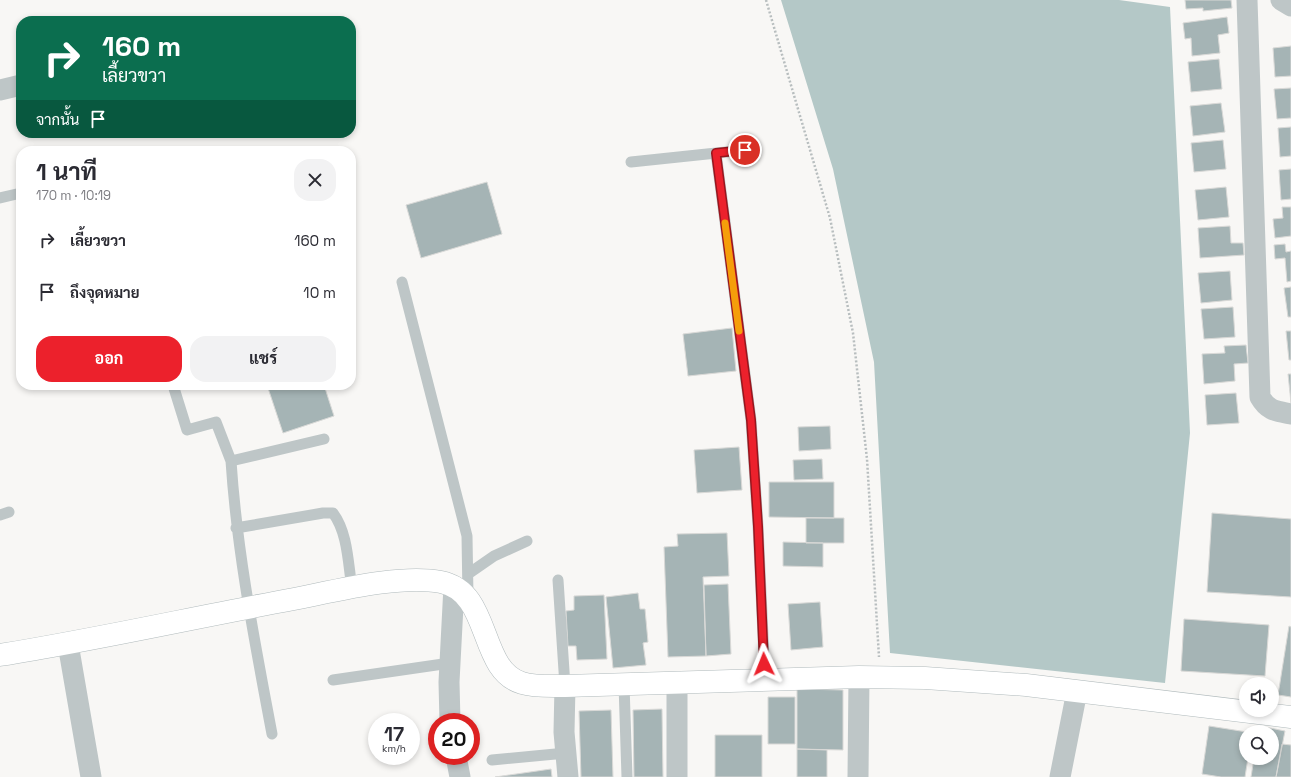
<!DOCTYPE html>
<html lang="th">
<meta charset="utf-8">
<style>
body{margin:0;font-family:"Space Grotesk",Sarabun,sans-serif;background:#f2f2f3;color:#2b2b33;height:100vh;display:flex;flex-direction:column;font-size:15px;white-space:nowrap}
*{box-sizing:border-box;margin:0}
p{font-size:13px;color:#7c7c81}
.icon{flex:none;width:22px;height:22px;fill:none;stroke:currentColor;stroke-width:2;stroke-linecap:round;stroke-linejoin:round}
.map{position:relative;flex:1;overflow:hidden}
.drawer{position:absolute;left:16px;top:146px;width:340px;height:244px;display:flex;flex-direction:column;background:#fff;border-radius:16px;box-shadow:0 2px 6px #0003}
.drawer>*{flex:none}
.top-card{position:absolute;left:16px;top:16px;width:340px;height:122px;border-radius:16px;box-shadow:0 2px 6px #0003;background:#0b6e4f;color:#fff;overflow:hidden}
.controls{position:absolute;left:1239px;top:677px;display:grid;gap:8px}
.controls a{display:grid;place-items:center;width:40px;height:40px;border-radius:50%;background:#fff;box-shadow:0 2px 6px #0003;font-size:20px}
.speed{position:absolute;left:368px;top:713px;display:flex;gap:8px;font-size:20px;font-weight:700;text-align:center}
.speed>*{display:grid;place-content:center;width:52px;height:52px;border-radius:50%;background:#fff;box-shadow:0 2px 6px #0003;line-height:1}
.speed small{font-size:10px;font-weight:400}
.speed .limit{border:6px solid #d22;background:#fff;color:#111}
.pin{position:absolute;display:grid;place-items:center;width:34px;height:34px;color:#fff;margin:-17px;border:2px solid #fff;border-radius:50%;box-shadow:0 1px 4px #0007}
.me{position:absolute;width:44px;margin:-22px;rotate:358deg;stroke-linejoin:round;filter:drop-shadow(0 0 3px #0008)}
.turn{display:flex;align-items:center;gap:14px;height:84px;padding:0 20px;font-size:18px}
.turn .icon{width:52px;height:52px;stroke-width:2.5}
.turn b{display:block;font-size:28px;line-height:34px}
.then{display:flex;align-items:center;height:38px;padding:0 20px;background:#0003;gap:8px;font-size:15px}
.round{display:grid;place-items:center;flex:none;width:42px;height:42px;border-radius:16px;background:#f2f2f3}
.overview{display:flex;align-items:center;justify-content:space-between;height:68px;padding:0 20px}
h1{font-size:24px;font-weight:700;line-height:30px}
.cta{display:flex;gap:8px;margin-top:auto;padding:8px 20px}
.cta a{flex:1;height:46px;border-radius:16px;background:#ec212c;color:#fff;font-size:16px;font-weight:700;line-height:46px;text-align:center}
.cta a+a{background:#f2f2f3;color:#2b2b33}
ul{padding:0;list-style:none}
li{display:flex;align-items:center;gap:12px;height:52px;padding:0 20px}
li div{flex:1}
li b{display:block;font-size:15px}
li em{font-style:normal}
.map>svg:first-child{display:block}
.water{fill:#b4c8c7}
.building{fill:#a5b4b5;stroke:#d9d9d7}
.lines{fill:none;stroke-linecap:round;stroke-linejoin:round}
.secondary-casing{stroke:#b0babc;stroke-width:23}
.path{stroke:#b8bebf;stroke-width:2.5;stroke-dasharray:2 2;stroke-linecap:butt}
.lane{stroke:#bec6c7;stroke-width:11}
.street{stroke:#bec6c7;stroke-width:21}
.secondary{stroke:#fff;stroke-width:22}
.route-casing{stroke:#99151d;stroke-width:10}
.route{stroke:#ec212c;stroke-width:7}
.slow{stroke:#f59e0b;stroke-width:7}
</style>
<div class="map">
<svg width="1291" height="777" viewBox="0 0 1291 777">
<rect width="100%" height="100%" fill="#f8f7f5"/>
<path class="water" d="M 781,0 L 1119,0 L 1170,7 L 1190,433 L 1165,683 L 890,653 L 874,362 L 833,169 Z"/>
<path class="building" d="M 1185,0 L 1231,0 L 1232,8 L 1203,11 L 1203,8 L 1186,9 Z
M 1227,17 L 1229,33 L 1218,35 L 1220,53 L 1192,56 L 1191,38 L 1185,39 L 1183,23 Z
M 1291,46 L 1291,76 L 1275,77 L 1273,48 Z
M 1219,59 L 1222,89 L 1191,92 L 1188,62 Z
M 1291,88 L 1291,118 L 1277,119 L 1274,89 Z
M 1221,103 L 1225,132 L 1193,136 L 1190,106 Z
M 1291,127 L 1291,156 L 1280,157 L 1278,128 Z
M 1223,140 L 1226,169 L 1194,172 L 1191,143 Z
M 1291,169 L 1291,199 L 1281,200 L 1279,170 Z
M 487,182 L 502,234 L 421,258 L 406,205 Z
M 1226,187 L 1229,217 L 1198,220 L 1195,190 Z
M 1282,207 L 1291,207 L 1291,236 L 1275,238 L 1273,219 L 1283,218 Z
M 1230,226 L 1231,243 L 1243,243 L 1244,255 L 1200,258 L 1198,228 Z
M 1285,244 L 1286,252 L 1291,251 L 1291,281 L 1287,282 L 1285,258 L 1275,259 L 1274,245 Z
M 1230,271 L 1232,300 L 1201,303 L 1198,273 Z
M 1291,287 L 1291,317 L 1288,317 L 1284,288 Z
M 1233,307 L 1235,337 L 1204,339 L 1201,309 Z
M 732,328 L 736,371 L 688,376 L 683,334 Z
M 1286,331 L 1291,331 L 1291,360 L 1289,360 Z
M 1246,345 L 1248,363 L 1234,364 L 1235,381 L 1204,384 L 1202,354 L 1225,353 L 1224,346 Z
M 1288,374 L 1291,374 L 1291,403 Z
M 267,385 L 324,385 L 334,416 L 283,433 Z
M 1236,393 L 1239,423 L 1207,425 L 1205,395 Z
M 830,426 L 831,449 L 799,451 L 798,427 Z
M 739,447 L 742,490 L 697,493 L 694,450 Z
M 822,459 L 823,479 L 794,480 L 793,460 Z
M 769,482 L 834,482 L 834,518 L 769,517 Z
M 1212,513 L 1291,519 L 1291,597 L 1207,592 Z
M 806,518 L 844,518 L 844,543 L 806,543 Z
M 727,533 L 729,576 L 703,577 L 706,656 L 668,657 L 664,547 L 678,546 L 677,534 Z
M 783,542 L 823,543 L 823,567 L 783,566 Z
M 728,584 L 731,654 L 706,656 L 704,585 Z
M 638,593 L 640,609 L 645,609 L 648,642 L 643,643 L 646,665 L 613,668 L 606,597 Z
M 604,595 L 607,659 L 577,660 L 576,646 L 568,646 L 566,611 L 574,610 L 574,596 Z
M 820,602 L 823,647 L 791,650 L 788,604 Z
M 1184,619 L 1269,625 L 1265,676 L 1181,671 Z
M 1289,626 L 1291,627 L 1291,697 L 1278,695 Z
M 797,689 L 843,690 L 843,750 L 797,749 Z
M 768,697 L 795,697 L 795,744 L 768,744 Z
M 662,709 L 663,777 L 634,777 L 633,710 Z
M 611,710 L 613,777 L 581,777 L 579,711 Z
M 1209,726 L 1247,732 L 1246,758 L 1248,758 L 1245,777 L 1221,777 L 1202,774 Z
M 1260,726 L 1285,731 L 1276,777 L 1251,777 L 1254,758 L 1272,758 L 1272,732 L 1259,732 Z
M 715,735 L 762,735 L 762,777 L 715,777 Z
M 1282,744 L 1291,745 L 1291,777 L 1276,777 Z
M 797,749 L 827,750 L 827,777 L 797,777 Z
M 551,769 L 552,777 L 495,777 Z"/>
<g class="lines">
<g class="secondary-casing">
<path id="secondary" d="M 0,655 C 99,639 196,617 294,599 C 335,591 400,574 441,582 C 492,592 478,670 522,683 C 535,687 551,686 565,686 L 859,677 L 925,678 L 1026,685 L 1291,717"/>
</g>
<path class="path" d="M 766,0 L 830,218 L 853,333 L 867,459 L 879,657"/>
<path class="lane" d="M 716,153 L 751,420 L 758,526 L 765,680
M 631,162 L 745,150
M 0,198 L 21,193
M 402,282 L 467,536 L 468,597
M 173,385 L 187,430 L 216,422 L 231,461
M 0,515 L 9,512
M 236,528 L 323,513 L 333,513 C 348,533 348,564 352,588
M 468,574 L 494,556 L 527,541
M 558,580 L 565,686
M 333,680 L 450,663
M 624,684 L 627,777
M 272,734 C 255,643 237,553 231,461 L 324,439
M 492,760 L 566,753"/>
<path class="street" d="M 1247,0 L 1260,397 C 1268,411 1276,411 1291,414
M 1281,0 L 1291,6
M 0,90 L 21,85
M 68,644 L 91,777
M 677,682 L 677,777
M 565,686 L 564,732 L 568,777
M 450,722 L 449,682 L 454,586
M 456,756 L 460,777
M 858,777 L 859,677
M 1060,777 L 1077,691"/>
<use href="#secondary" class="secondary"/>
</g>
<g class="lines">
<g class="route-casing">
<path id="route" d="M 745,150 L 716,153 L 751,420 L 758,526 L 764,664"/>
</g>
<use href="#route" class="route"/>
<path class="slow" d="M 725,223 L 739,331"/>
</g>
</svg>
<div class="controls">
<a><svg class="icon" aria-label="sound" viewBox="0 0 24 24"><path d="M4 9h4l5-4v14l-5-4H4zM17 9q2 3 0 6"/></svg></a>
<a><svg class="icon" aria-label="search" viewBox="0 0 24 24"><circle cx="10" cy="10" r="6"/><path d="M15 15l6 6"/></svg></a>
</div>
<div class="speed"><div>17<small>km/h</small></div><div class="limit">20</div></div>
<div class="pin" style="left:745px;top:150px;background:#d93025"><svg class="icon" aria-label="arrive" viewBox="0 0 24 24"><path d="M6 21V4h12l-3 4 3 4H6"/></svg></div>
<svg class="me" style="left:764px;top:664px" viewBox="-20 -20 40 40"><path d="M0-17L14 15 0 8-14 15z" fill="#ec212c" stroke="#fff" stroke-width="4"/></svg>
<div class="top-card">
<div class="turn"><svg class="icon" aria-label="right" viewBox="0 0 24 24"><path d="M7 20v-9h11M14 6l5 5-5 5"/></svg><div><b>160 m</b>เลี้ยวขวา</div></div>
<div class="then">จากนั้น<svg class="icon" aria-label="arrive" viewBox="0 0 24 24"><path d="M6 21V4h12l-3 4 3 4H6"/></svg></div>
</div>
<section class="drawer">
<div class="overview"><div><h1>1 นาที</h1><p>170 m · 10:19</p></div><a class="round"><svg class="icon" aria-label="close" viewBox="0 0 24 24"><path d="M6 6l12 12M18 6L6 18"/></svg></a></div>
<ul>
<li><svg class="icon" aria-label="right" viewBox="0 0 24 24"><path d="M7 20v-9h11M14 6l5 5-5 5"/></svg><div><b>เลี้ยวขวา</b></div><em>160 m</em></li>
<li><svg class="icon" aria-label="arrive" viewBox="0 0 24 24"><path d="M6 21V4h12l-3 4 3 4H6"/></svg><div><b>ถึงจุดหมาย</b></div><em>10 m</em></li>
</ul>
<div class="cta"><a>ออก</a><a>แชร์</a></div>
</section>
</div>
